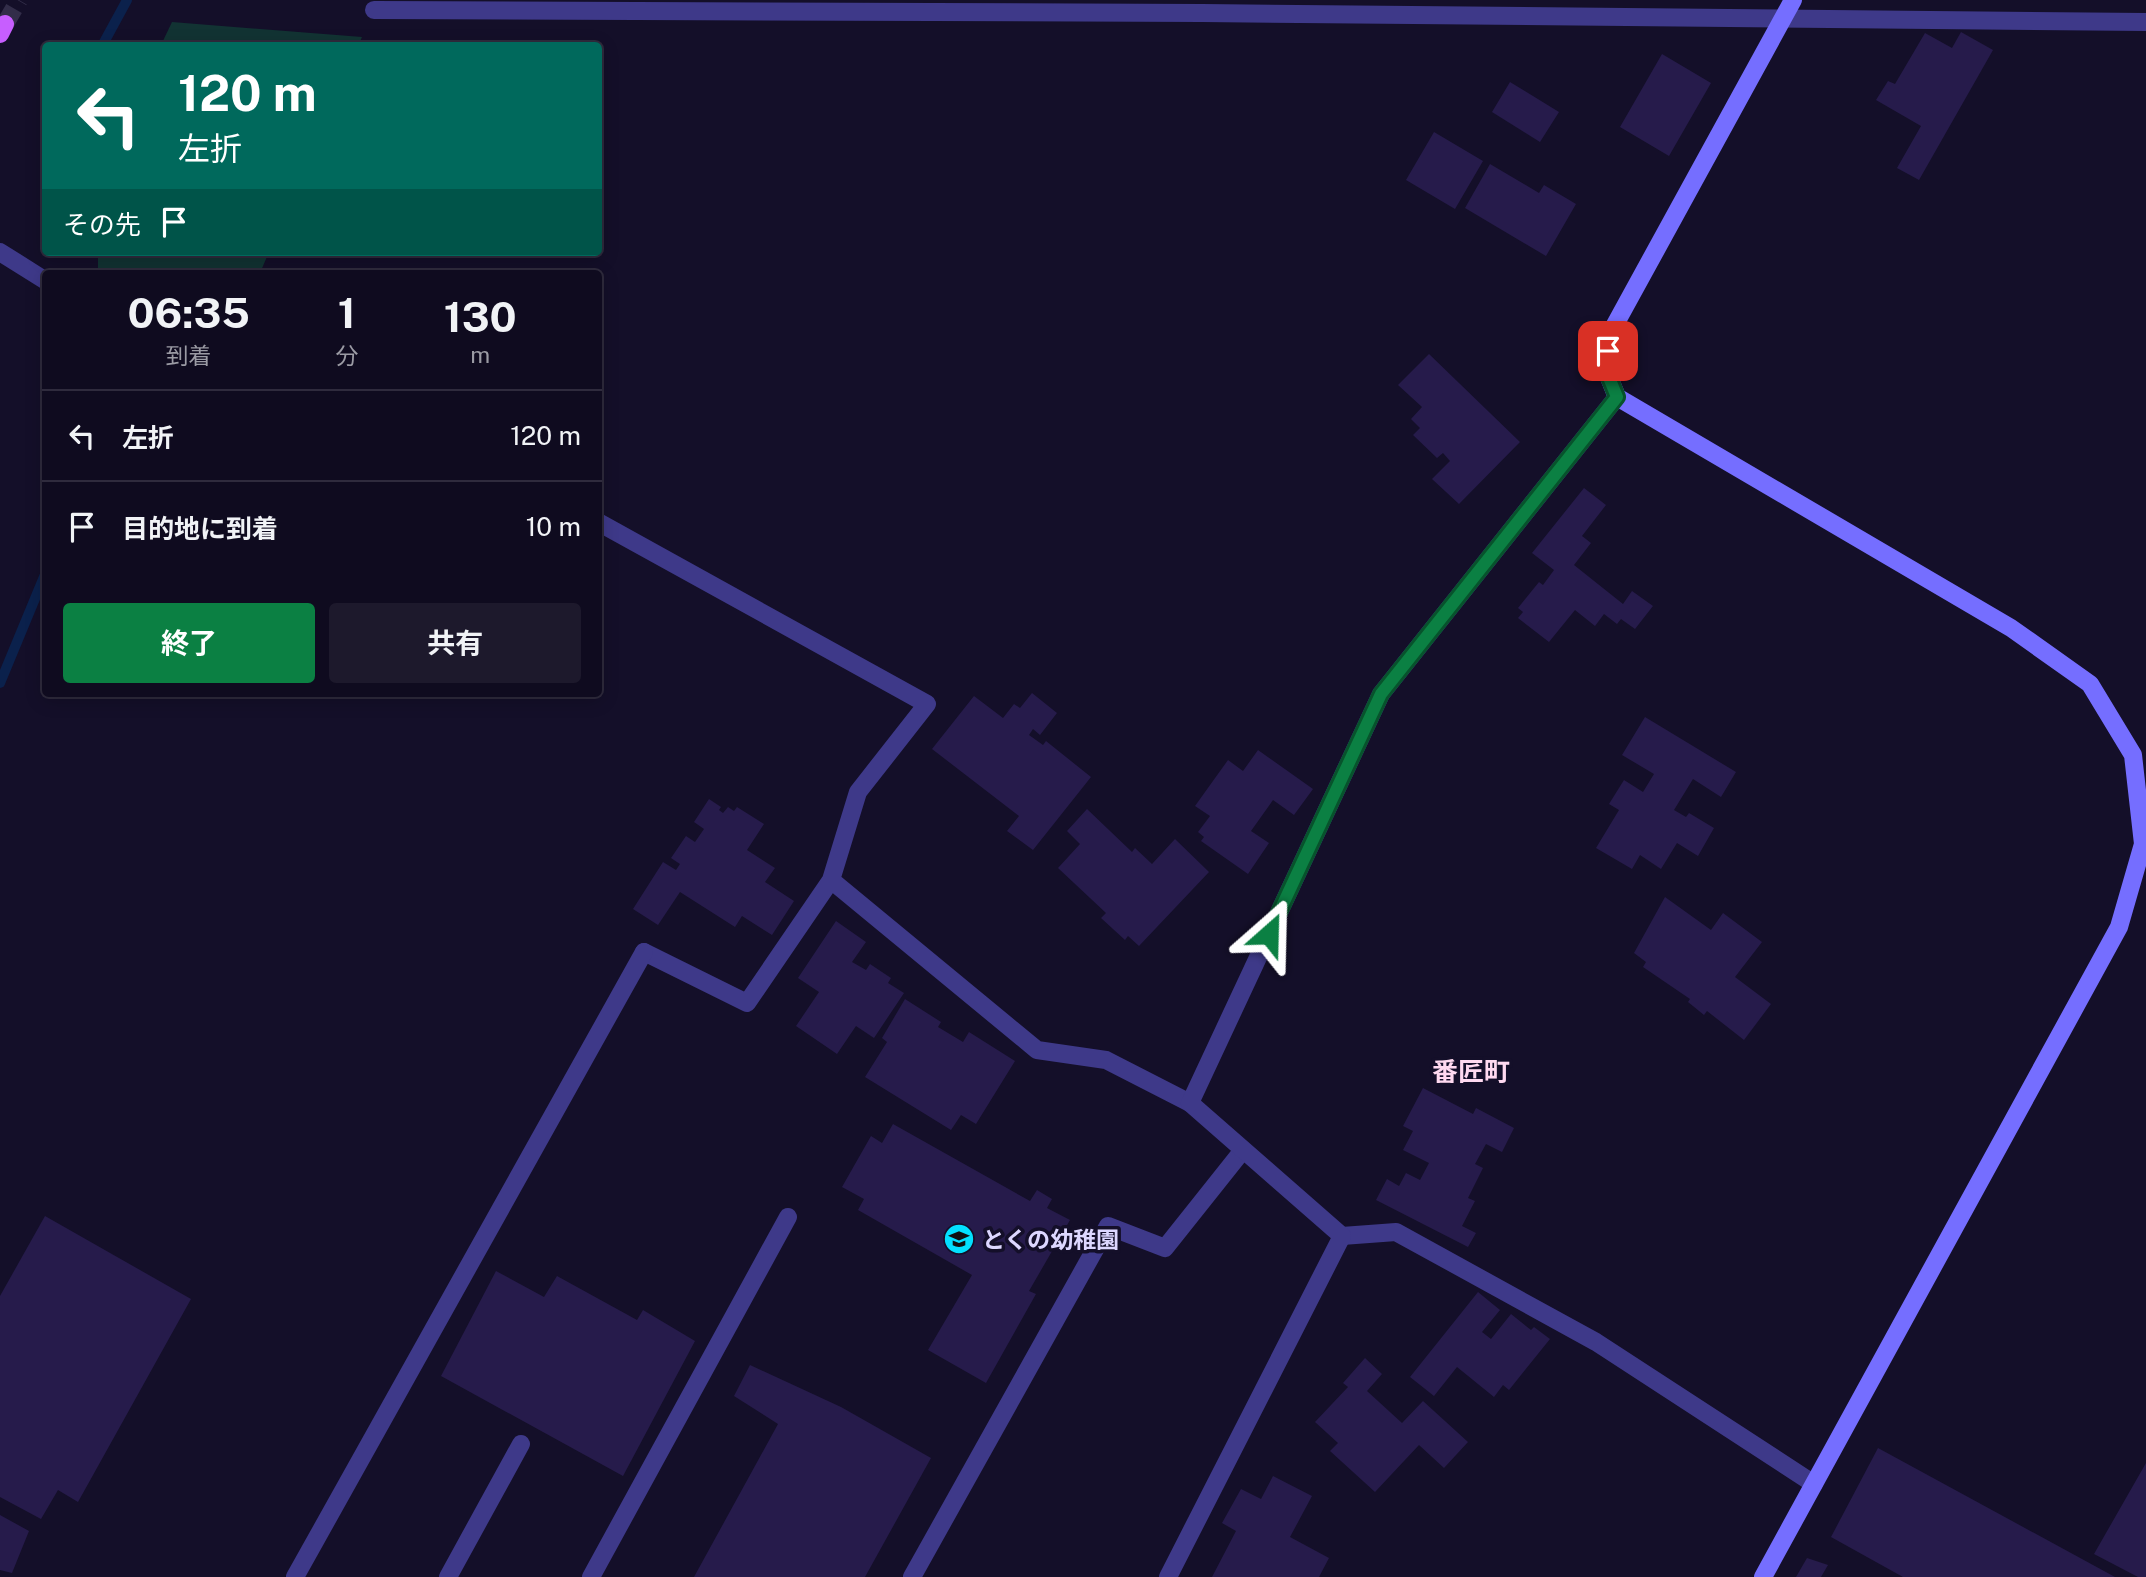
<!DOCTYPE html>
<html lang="ja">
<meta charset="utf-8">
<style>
body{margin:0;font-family:"Public Sans","Noto Sans JP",sans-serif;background:#1d192c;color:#f1f3f6;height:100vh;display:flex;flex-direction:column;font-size:26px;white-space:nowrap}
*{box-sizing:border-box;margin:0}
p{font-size:23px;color:#9b9ba4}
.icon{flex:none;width:38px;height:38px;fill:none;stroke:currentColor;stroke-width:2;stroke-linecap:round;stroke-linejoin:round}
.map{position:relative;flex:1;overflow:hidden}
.side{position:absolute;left:42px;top:270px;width:560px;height:427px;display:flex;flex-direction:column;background:#0f0b1f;border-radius:7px;box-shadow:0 4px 18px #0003,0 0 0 2px #2f2b3d}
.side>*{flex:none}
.guide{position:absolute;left:42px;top:42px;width:560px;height:214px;border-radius:7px;box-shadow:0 4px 18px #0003,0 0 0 2px #2f2b3d;background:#00695c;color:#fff;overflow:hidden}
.pin{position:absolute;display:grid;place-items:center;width:60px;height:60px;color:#fff;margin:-30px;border-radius:14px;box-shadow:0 4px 10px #0006}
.me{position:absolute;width:77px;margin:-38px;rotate:25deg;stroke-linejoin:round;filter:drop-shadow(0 0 5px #0008)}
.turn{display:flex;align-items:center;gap:24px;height:147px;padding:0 21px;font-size:32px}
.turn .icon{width:91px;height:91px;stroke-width:2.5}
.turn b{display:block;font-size:49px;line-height:60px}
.then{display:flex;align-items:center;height:66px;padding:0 21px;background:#0003;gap:14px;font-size:26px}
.eta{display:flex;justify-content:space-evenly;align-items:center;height:119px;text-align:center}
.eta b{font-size:42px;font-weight:700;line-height:49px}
.button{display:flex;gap:14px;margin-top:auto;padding:14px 21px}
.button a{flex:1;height:80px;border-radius:7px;background:#0b8043;color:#fff;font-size:28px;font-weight:700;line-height:80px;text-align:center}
.button a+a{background:#1d192c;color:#f1f3f6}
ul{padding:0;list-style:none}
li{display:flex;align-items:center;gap:21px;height:91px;padding:0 21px;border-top:2px solid #2f2b3d}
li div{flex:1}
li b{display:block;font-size:26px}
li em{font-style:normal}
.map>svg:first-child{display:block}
.green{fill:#123333}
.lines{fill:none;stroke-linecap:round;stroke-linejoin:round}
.stream{stroke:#0b214c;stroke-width:10}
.building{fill:#261b4b}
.primary-tunnel{stroke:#322d49;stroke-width:18;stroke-dasharray:18 9;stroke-linecap:butt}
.lane{stroke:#3e3989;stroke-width:18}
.street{stroke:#3e3989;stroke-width:18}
.secondary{stroke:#756eff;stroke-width:18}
.primary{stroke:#c75eff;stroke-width:18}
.route-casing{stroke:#07532c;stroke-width:18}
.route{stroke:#0b8043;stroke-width:12}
.labels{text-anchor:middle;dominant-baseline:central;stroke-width:7;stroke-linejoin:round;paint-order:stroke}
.poi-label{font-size:23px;font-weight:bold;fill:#ddd7ff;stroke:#140f29;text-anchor:start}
.quarter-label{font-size:26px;font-weight:bold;fill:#ffd9f0;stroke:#140f29}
</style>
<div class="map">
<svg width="2146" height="1577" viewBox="0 0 2146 1577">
<rect width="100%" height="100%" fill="#140f29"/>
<path class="green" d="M 172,22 L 362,37 L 358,46 L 161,45 Z
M 98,252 L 269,252 L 260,273 L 98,273 Z"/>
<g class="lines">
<path class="stream" d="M 102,46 L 127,0
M 0,683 L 46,572"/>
</g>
<path class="building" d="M 1961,32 L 1993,50 L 1919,180 L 1897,168 L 1921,126 L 1876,100 L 1888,81 L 1895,84 L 1925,33 L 1952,48 Z
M 1662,54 L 1711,83 L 1669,156 L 1620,127 Z
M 1510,82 L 1559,112 L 1540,142 L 1492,112 Z
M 1434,132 L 1483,161 L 1455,209 L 1406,180 Z
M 1490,164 L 1539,193 L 1544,185 L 1576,204 L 1546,256 L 1465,208 Z
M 1429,354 L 1520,442 L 1459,504 L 1432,479 L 1450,461 L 1443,453 L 1437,458 L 1413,435 L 1420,428 L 1411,419 L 1422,407 L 1398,385 Z
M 1584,488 L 1606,505 L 1582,536 L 1591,543 L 1574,565 L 1623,604 L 1632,591 L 1653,606 L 1635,629 L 1621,619 L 1617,624 L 1604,614 L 1595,626 L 1575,610 L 1549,642 L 1518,618 L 1523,612 L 1518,608 L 1539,582 L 1543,585 L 1554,570 L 1532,553 Z
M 1032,693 L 1057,713 L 1040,735 L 1033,729 L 1029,735 L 1043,745 L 1046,741 L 1091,777 L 1033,850 L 1007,831 L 1019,816 L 932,749 L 974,696 L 1003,718 L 1014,704 L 1020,708 Z
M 1645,717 L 1736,772 L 1721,797 L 1693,779 L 1674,810 L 1686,817 L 1689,813 L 1714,828 L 1698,856 L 1677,843 L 1661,869 L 1640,855 L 1632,869 L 1596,848 L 1619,810 L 1609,804 L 1624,780 L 1643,792 L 1654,774 L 1622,755 Z
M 1258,750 L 1313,789 L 1294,815 L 1273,800 L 1251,831 L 1269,843 L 1248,874 L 1201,841 L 1204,837 L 1198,832 L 1210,816 L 1195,806 L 1228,760 L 1243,771 Z
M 709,799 L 721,807 L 719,810 L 723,813 L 728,807 L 734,811 L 737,807 L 764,824 L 747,850 L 775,868 L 765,882 L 794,901 L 772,935 L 742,916 L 735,927 L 680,892 L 658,925 L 633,909 L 663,862 L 676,870 L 680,864 L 671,858 L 686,836 L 695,842 L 704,829 L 694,822 Z
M 1087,809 L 1132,852 L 1135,848 L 1152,864 L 1175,839 L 1209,872 L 1139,946 L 1128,936 L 1125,940 L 1101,918 L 1106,913 L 1058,868 L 1080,844 L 1067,831 Z
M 1665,897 L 1711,930 L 1723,913 L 1762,942 L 1735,977 L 1771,1004 L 1744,1040 L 1707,1011 L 1704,1015 L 1688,1002 L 1690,999 L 1643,967 L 1646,962 L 1634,953 Z
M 836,921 L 866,942 L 852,962 L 866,970 L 870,964 L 891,978 L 888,983 L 904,993 L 874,1038 L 856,1026 L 837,1054 L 796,1026 L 819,992 L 798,978 Z
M 905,999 L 941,1022 L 938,1027 L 963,1042 L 969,1032 L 1015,1061 L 976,1124 L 961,1115 L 951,1130 L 865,1077 L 887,1042 L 882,1038 Z
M 1423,1088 L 1473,1114 L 1476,1108 L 1514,1128 L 1502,1152 L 1486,1144 L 1475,1164 L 1483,1168 L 1468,1198 L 1475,1201 L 1462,1226 L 1476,1233 L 1468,1247 L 1376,1200 L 1387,1179 L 1399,1186 L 1406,1173 L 1420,1180 L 1429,1163 L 1403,1150 L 1413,1131 L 1403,1126 Z
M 893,1124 L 1030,1201 L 1037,1190 L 1052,1199 L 1047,1208 L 1070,1220 L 1029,1291 L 1036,1294 L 986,1383 L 928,1350 L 972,1275 L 858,1210 L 864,1199 L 842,1187 L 871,1136 L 882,1143 Z
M 45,1216 L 191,1299 L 78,1502 L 58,1490 L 41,1519 L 0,1497 L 0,1296 Z
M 496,1271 L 544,1297 L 557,1276 L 637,1320 L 643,1310 L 695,1341 L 623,1476 L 441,1376 Z
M 1478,1292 L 1500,1310 L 1482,1332 L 1491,1339 L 1511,1314 L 1531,1330 L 1534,1327 L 1550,1339 L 1509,1390 L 1503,1385 L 1494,1397 L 1457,1367 L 1434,1396 L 1410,1377 Z
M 1365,1358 L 1382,1374 L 1367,1391 L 1402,1423 L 1423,1401 L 1468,1442 L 1444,1468 L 1419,1445 L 1375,1492 L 1330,1451 L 1338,1443 L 1315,1422 L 1348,1387 L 1343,1383 Z
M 750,1365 L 841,1407 L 931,1458 L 865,1577 L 694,1577 L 778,1424 L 734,1396 Z
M 1878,1448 L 2115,1577 L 1903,1577 L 1831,1537 Z
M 2146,1463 L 2146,1577 L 2138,1577 L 2094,1554 Z
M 1273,1476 L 1312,1496 L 1290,1537 L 1329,1558 L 1319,1577 L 1212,1577 L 1236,1531 L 1222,1523 L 1241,1489 L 1261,1499 Z
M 0,1515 L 29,1531 L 12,1573 L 0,1570 Z
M 1807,1558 L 1828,1565 L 1821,1577 L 1796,1577 Z"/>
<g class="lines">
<path class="primary-tunnel" d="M 5,24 L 19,0"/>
<path class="lane" d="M 0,252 L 46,281
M 598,522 L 927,704 L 858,792 L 831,880 L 1037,1050 L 1106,1060 L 1190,1103
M 644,952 L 747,1003 L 831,880
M 1342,1236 L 1396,1232 L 1596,1342 L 1814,1484
M 448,1577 L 521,1444
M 591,1577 L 788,1217
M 912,1577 L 1108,1226 L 1165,1248 L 1243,1150"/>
<path class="street" d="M 374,10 L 1202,13 L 2146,22
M 295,1577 L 644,952
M 1168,1577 L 1342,1236 L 1190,1103 L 1381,694 L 1617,397"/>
<path class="secondary" d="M 1763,1577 L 2119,927 L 2143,844 L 2133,755 L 2090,684 L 2011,628 L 1617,397 L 1606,370 L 1611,332 L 1793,0"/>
<path class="primary" d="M 0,34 L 5,24"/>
</g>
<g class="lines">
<g class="route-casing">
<path id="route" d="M 1269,934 L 1381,694 L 1617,397 L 1606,370 L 1608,351"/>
</g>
<use href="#route" class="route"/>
</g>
<defs>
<g id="school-disc" transform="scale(1.575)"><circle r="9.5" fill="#03e0ff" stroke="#140f29"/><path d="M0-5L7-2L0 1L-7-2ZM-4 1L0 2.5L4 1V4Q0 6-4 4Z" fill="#111"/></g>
</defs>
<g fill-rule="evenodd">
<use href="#school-disc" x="959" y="1239"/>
</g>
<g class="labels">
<g class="poi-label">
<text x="982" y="1239">とくの幼稚園</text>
</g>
<g class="quarter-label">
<text x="1471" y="1071">番匠町</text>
</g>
</g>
</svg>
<div class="pin" style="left:1608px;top:351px;background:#d93025"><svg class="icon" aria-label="arrive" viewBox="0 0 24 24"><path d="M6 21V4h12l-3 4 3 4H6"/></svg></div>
<svg class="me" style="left:1269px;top:934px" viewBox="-20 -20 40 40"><path d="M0-17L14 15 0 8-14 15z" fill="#0b8043" stroke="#fff" stroke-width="4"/></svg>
<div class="guide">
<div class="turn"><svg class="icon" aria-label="left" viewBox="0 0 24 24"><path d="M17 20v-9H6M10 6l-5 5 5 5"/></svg><div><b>120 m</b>左折</div></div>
<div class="then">その先<svg class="icon" aria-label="arrive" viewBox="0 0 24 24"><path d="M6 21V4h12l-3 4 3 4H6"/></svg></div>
</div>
<section class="side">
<div class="eta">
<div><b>06:35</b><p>到着</p></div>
<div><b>1</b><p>分</p></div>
<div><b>130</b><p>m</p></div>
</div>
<ul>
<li><svg class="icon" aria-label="left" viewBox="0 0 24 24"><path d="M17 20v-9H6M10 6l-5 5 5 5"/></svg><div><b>左折</b></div><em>120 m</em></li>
<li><svg class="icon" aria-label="arrive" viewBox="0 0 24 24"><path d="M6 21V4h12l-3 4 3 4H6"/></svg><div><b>目的地に到着</b></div><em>10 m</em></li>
</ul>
<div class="button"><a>終了</a><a>共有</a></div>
</section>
</div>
